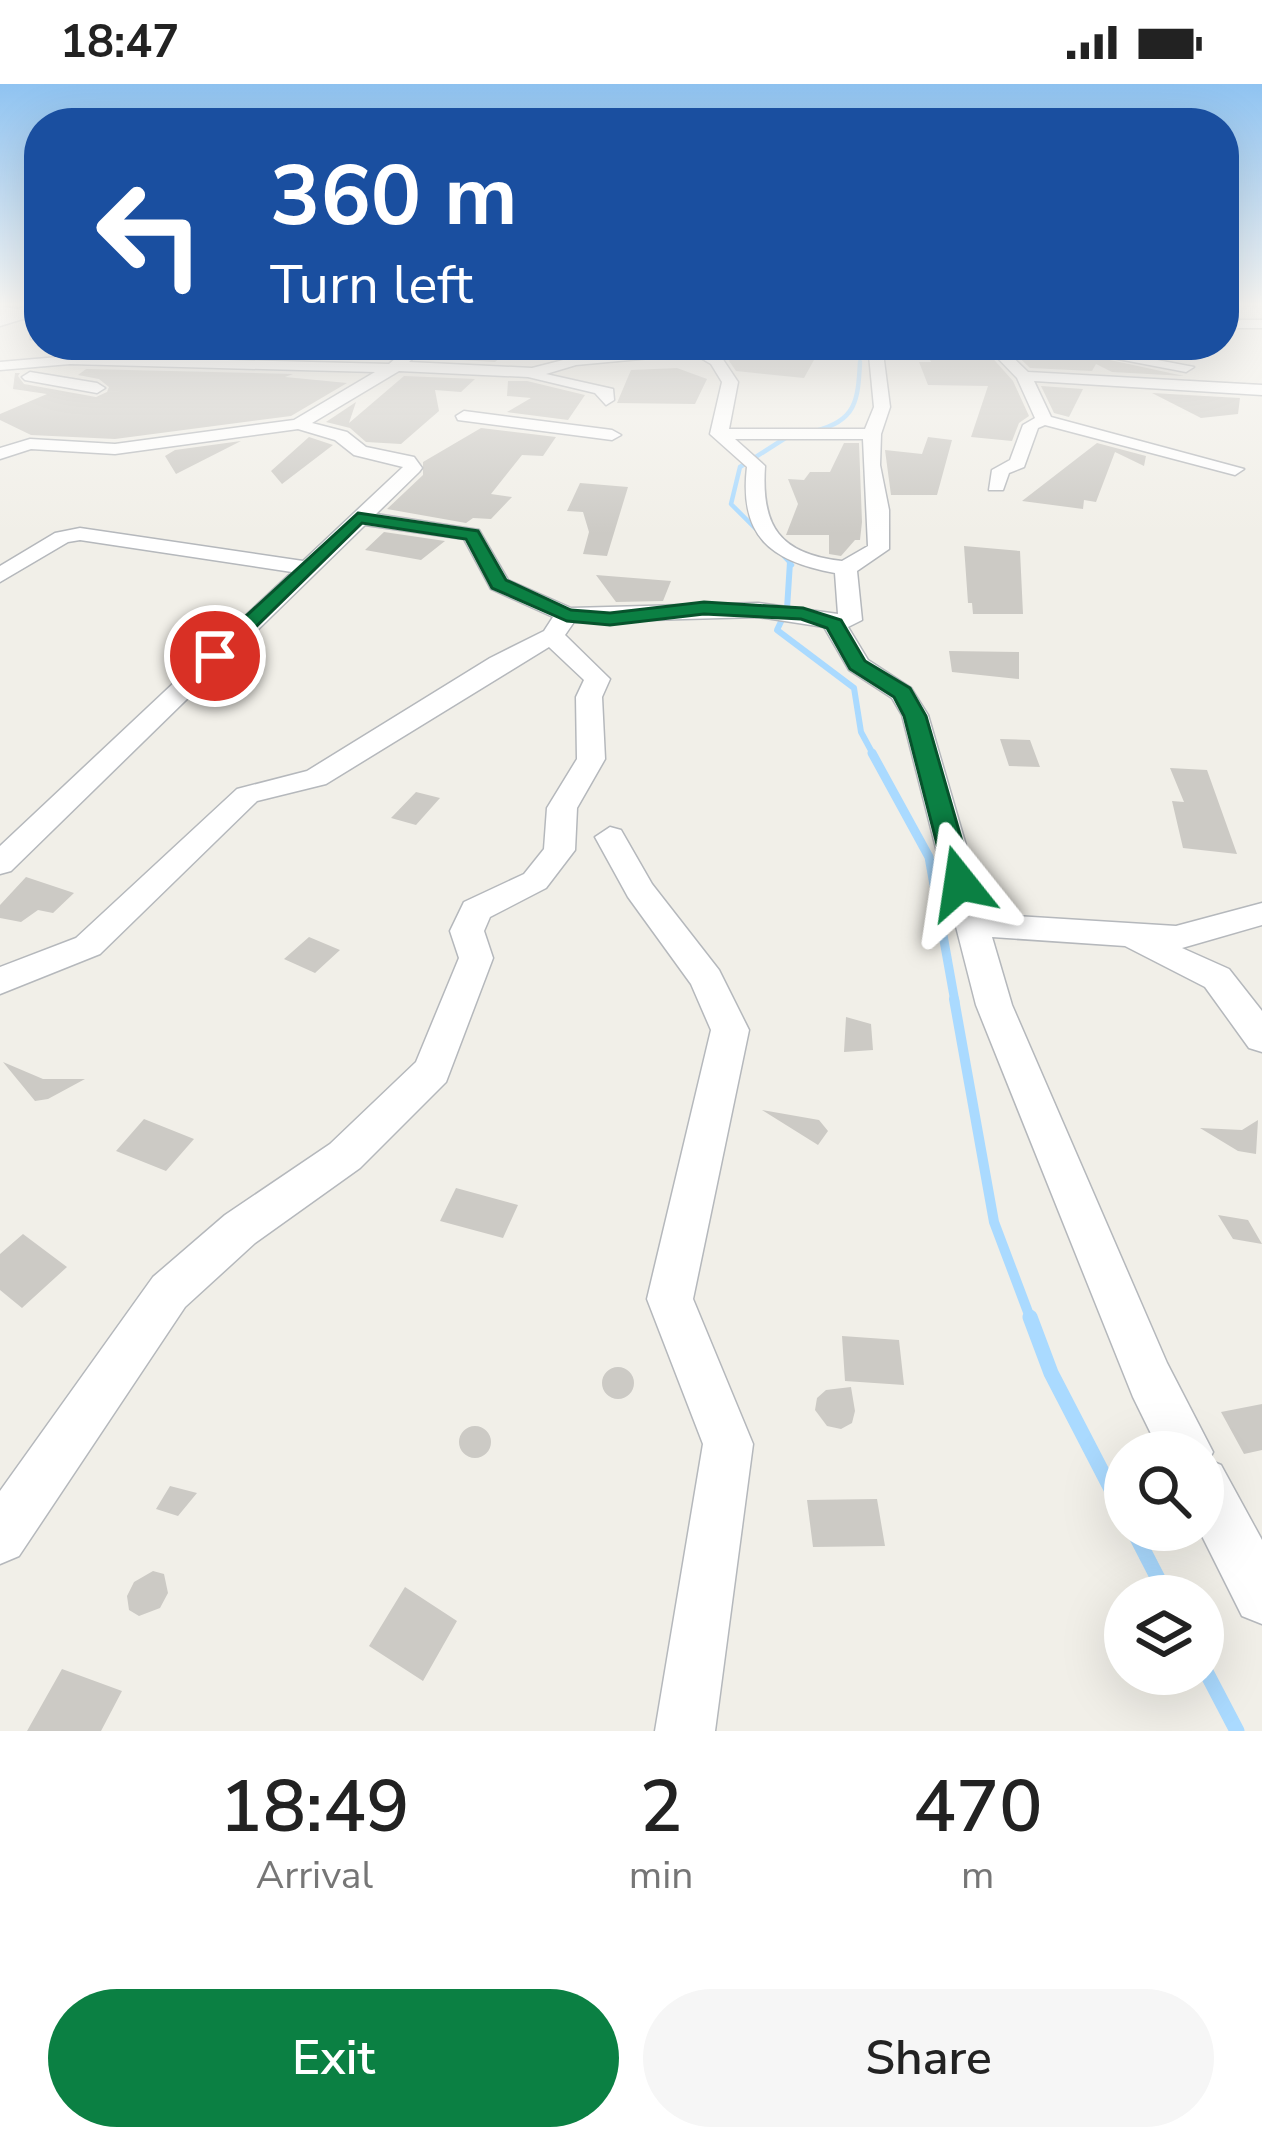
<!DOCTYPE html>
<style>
body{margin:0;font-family:"Nunito Sans",sans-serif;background:#f6f6f6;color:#222;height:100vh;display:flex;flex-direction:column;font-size:45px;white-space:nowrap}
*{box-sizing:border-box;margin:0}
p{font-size:39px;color:#767676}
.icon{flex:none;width:66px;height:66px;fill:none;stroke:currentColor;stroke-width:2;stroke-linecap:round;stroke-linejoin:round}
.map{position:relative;height:1647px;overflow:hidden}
.sheet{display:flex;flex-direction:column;background:#fff;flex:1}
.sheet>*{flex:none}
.banner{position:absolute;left:24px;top:24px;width:1215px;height:252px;border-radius:48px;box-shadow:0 12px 48px #0002;background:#1a4fa0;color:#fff;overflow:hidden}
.tools{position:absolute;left:1104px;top:1347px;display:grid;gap:24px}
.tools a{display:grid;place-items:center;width:120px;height:120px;border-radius:50%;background:#fff;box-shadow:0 12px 48px #0002;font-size:60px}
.pin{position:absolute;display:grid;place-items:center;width:102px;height:102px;color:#fff;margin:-51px;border:6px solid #fff;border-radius:50%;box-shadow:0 3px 12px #0007}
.me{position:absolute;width:132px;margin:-66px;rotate:345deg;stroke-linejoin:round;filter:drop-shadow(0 0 9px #0008)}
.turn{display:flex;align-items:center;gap:42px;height:252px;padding:0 48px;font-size:54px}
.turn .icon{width:156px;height:156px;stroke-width:2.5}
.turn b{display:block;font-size:84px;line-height:102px}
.eta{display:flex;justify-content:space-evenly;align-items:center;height:204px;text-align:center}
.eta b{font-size:72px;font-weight:600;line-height:84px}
.cta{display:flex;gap:24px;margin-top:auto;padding:24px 48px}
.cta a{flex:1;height:138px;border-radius:72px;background:#0b8043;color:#fff;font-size:48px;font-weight:600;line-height:138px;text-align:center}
.cta a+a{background:#f6f6f6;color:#222}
.status{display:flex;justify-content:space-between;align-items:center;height:84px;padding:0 60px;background:#fff;direction:ltr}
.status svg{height:33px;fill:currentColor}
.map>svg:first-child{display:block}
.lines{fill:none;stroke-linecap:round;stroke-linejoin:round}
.stream-far4{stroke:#aadaff;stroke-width:4.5}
.stream-far3{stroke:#aadaff;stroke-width:6}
.stream-far2{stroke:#aadaff;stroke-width:9}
.stream-far1{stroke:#aadaff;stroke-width:10}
.stream{stroke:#aadaff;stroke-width:15}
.building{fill:#cccac5}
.minor-casing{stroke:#b5b8bc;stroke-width:3}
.secondary-casing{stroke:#b6babf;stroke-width:3}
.minor{fill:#fff;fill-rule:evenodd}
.secondary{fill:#fff;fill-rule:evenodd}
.route{fill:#0b8043;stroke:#07532c;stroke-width:3}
</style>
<div class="status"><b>18:47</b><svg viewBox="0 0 49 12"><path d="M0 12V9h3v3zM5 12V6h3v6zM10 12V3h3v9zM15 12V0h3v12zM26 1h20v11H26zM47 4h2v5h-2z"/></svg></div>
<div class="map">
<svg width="1262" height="1647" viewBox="0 0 1262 1647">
<rect width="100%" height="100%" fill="#f1efe8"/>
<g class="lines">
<path class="stream-far4" d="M 815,347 C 856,337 858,317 860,278
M 758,447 L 731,420 L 740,383 L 787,353
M 779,467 L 792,481"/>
<path class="stream-far3" d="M 790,478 L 787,525 L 777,546 L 854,604 L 861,648 L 874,672"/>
<path class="stream-far2" d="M 872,669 L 929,773 L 955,918"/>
<path class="stream-far1" d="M 954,915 L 994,1138 L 1031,1236"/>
<path class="stream" d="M 1030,1233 L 1051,1289 L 1125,1432
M 1133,1446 L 1167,1512
M 1203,1582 L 1237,1647"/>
</g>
<path class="building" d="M 203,261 L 279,261 L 362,267 L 340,274 L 189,270 Z
M 441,261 L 476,261 L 471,265 L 507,268 L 495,278 L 425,274 Z
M 923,261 L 981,261 L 1013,297 L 1029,332 L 1019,339 L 1012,357 L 971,353 L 988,302 L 928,301 L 919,278 L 931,278 Z
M 1006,261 L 1041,261 L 1184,292 L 1112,288 L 1096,280 L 1092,287 L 1030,284 Z
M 803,262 L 814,276 L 804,294 L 736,287 L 729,277 L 737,263 L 790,267 Z
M 677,284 L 707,295 L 695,320 L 617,319 L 631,286 Z
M 86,285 L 293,290 L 285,293 L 347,299 L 291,332 L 115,355 L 31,351 L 0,336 L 0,330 L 47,310 L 13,305 L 15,289 L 20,289 L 18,292 L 24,300 L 96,313 L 107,308 L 109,303 L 99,295 L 78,291 Z
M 404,292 L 475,295 L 461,308 L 435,306 L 439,327 L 401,360 L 366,358 L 350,344 L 326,338 L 356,318 L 349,339 Z
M 508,297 L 527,297 L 585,311 L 568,336 L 507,328 L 531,314 L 507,312 Z
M 1041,302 L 1083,305 L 1069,333 L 1054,329 Z
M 1152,309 L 1240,314 L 1238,330 L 1201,334 Z
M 481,344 L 556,353 L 543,372 L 522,371 L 491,410 L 512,413 L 491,435 L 473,434 L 466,439 L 387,425 L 423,391 L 423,378 Z
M 309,353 L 333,361 L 282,400 L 271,387 Z
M 928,353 L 952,356 L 937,411 L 891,411 L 885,366 L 922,370 Z
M 241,357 L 176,390 L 165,372 L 175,366 Z
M 844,359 L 859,359 L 862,438 L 860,456 L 855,456 L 841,472 L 829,470 L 829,451 L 786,451 L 798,420 L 788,395 L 804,396 L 810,388 L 830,388 Z
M 1097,359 L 1146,372 L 1144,382 L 1115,368 L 1096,418 L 1084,416 L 1083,425 L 1022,417 Z
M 580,399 L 628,403 L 607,472 L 583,470 L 589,448 L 583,428 L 567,427 Z
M 384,448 L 445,457 L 421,476 L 365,466 Z
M 964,462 L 1020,467 L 1023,530 L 973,530 L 972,519 L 968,519 Z
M 596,491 L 671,497 L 663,517 L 616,518 Z
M 949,567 L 1019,568 L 1019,595 L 952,588 Z
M 1000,655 L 1030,656 L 1040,683 L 1009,682 Z
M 1170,684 L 1207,686 L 1237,770 L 1183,764 L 1172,717 L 1184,718 Z
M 416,708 L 440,714 L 416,741 L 391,734 Z
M 26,793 L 74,809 L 53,829 L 38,826 L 21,838 L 0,834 L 0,821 Z
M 309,853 L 340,866 L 315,889 L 284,875 Z
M 846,933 L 871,940 L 873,966 L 844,968 Z
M 3,978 L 43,995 L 85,995 L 48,1015 L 35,1017 Z
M 762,1026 L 819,1036 L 828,1047 L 818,1061 Z
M 144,1035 L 194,1055 L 166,1087 L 116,1067 Z
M 1258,1036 L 1256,1070 L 1238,1067 L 1200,1044 L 1242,1046 Z
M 456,1104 L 518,1121 L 503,1154 L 440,1137 Z
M 1218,1131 L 1248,1136 L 1262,1160 L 1233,1155 Z
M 23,1150 L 67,1183 L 22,1224 L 0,1206 L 0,1170 Z
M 842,1252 L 899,1256 L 904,1301 L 845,1297 Z
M602 1299a16 16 0 1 1 32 0a16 16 0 1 1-32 0Z
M 851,1303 L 855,1327 L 852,1339 L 841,1345 L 827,1342 L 815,1326 L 817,1314 L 826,1306 Z
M 1262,1320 L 1262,1366 L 1244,1370 L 1221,1328 Z
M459 1358a16 16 0 1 1 32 0a16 16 0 1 1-32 0Z
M 170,1402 L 197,1409 L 178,1432 L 156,1425 Z
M 877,1415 L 885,1462 L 813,1463 L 807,1416 Z
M 153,1487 L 164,1490 L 168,1509 L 160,1524 L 139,1532 L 129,1526 L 127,1512 L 134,1498 Z
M 405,1503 L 457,1537 L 423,1597 L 369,1562 Z
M 62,1585 L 122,1607 L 101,1647 L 27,1647 Z"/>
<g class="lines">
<g class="minor-casing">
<path id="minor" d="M 0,222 L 33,228 L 0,230 Z
M 1224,236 L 1262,236 L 1262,244 L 1224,244 Z
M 39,246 L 39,255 L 31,255 L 31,249 Z
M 411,261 L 426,261 L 409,278 L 532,284 L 575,273 L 700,261 L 722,274 L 738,298 L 729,345 L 865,345 L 874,323 L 868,261 L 882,261 L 890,323 L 881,350 L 880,381 L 889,426 L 889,465 L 857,487 L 862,536 L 848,543 L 868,576 L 911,604 L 928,631 L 986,830 L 1176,842 L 1262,819 L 1262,841 L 1182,864 L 1229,885 L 1262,927 L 1262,968 L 1249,964 L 1205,903 L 1125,862 L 992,853 L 1012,921 L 1167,1279 L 1213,1368 L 1209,1376 L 1221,1381 L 1262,1456 L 1262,1540 L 1242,1532 L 1199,1446 L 1203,1446 L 1203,1368 L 1160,1368 L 1133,1313 L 976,921 L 902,631 L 892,614 L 849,586 L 824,543 L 758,533 L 574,538 L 565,551 L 610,595 L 602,613 L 605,675 L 577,724 L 575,766 L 546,804 L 490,833 L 484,847 L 493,874 L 446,998 L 360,1084 L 255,1159 L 185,1223 L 19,1472 L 0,1480 L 0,1407 L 153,1193 L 225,1131 L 330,1060 L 416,978 L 459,874 L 450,847 L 464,818 L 524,790 L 544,765 L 547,724 L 577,675 L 576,613 L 584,596 L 549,563 L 326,700 L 257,717 L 100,870 L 0,910 L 0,883 L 76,854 L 237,705 L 307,687 L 490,574 L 544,547 L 553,533 L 491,505 L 464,455 L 365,441 L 11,787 L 0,790 L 0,762 L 292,488 L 80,456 L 68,458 L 0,498 L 0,482 L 55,449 L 80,444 L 303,477 L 403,383 L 354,371 L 335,356 L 298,345 L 115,370 L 31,365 L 0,375 L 0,364 L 30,355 L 115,360 L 294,336 L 375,288 L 70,280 L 0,286 L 0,278 L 70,272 L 389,280 ZM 694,270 L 711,280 L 722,298 L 710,350 L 747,383 C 739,452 770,477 835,489 L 838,530 L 758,519 L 571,524 L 508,496 L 479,446 L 376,430 L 419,388 L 422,384 L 414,373 L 366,363 L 347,348 L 312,339 L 399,287 L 528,293 L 595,309 L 606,321 L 614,316 L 613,305 L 546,290 L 576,281 ZM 735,355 L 863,355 L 868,462 L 842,477 C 779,470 761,442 765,382 Z
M 985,261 L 1000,261 L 1028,288 L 1262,301 L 1262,311 L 1034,297 L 1051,333 L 1244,385 L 1235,391 L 1045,341 L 1038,344 L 1024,383 L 1009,389 L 1003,406 L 989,406 L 992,386 L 1010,376 L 1023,341 L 1035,334 L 1017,294 Z
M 1045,261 L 1078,261 L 1194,283 L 1186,288 Z
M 30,288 L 97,299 L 105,304 L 97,309 L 25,296 L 22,293 Z
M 464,327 L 612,346 L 621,351 L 612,356 L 458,336 L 456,332 Z
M 610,743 L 621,746 L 652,800 L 719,886 L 749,946 L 693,1215 L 753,1360 L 715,1647 L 655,1647 L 703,1360 L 647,1215 L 711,946 L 691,900 L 628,813 L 595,753 Z"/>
</g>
<g class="secondary-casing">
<path id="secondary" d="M 39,219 L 39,230 L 0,242 L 0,230 Z"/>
</g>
<use href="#minor" class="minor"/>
<use href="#secondary" class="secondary"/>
</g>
<linearGradient id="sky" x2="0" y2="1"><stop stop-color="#8fc3f1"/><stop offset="0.49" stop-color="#f9f8f5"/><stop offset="1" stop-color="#f9f8f5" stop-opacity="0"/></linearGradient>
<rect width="1262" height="450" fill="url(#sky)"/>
<path class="route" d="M 358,429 L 478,447 L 506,496 L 571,526 L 610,529 L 704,518 L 803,524 L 841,536 L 865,577 L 910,604 L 926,632 L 974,799 L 960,807 L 947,799 L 904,632 L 894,613 L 850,585 L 827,544 L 801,535 L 704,530 L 610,541 L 567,537 L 492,504 L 466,455 L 362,439 L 222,576 L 208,576 L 208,567 Z"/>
</svg>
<div class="tools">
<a><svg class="icon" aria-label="search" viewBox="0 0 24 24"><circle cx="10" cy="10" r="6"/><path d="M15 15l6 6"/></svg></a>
<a><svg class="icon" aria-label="layers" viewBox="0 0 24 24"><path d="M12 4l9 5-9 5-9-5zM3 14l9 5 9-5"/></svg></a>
</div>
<div class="pin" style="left:215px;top:572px;background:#d93025"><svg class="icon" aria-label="arrive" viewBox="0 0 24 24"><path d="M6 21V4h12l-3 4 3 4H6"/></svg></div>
<svg class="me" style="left:960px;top:799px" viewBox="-20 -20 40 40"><path d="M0-17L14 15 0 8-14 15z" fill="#0b8043" stroke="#fff" stroke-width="4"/></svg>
<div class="banner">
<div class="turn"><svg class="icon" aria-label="left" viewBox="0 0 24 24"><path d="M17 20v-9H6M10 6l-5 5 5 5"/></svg><div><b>360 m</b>Turn left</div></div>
</div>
</div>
<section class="sheet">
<div class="eta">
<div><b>18:49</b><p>Arrival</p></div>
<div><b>2</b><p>min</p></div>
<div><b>470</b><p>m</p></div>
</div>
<div class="cta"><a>Exit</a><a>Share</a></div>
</section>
